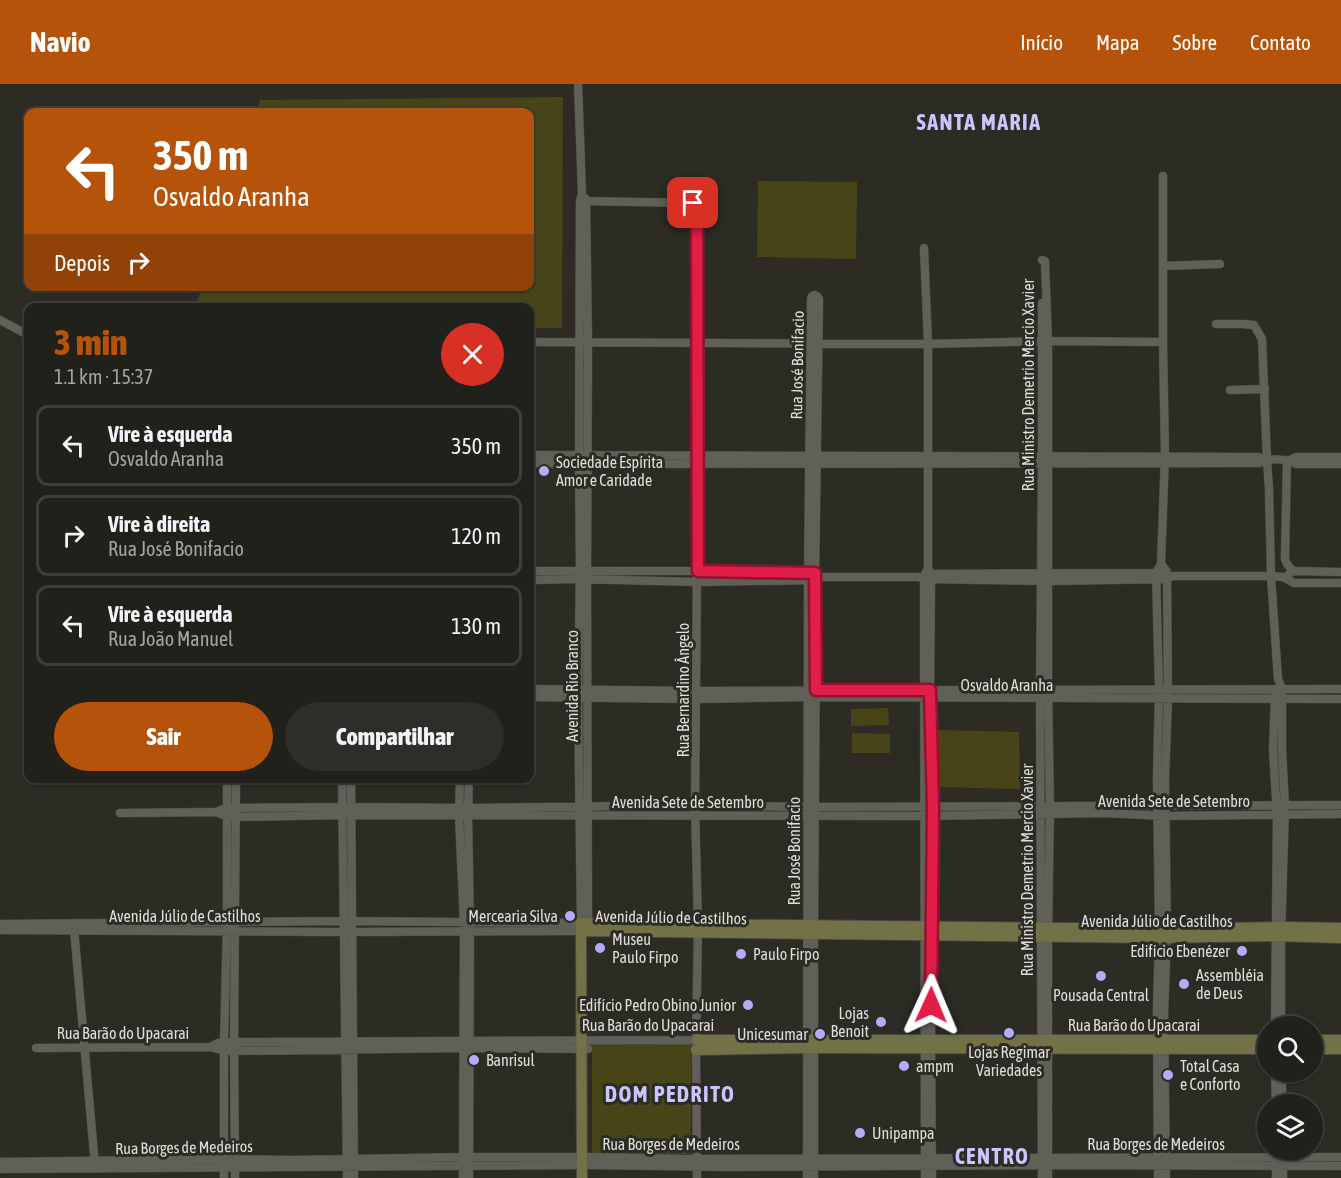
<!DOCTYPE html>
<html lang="pt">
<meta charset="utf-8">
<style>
body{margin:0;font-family:"Asap Condensed",sans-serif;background:#2d2e29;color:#f1f3f6;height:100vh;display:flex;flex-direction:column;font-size:22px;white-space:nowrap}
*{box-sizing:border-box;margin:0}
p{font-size:20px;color:#a2a3a3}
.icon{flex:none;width:33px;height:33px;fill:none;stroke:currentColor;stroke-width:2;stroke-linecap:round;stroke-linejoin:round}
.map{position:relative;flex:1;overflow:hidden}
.panel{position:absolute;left:24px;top:219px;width:510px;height:480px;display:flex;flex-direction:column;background:#21211c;border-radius:12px;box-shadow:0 2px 4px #0004,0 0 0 2px #3e3e3b}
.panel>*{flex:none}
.hud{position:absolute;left:24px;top:24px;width:510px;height:183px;border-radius:12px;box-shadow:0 2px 4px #0004,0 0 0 2px #3e3e3b;background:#b45309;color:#fff;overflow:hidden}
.controls{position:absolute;left:1257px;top:932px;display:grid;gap:12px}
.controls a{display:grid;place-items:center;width:66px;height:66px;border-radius:50%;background:#21211c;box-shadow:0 2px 4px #0004,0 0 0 2px #3e3e3b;font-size:30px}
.pin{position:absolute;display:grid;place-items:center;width:51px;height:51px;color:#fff;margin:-26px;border-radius:12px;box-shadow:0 3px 9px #0006}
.me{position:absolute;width:66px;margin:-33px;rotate:1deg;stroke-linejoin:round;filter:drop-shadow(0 0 4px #0008)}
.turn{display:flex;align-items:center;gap:21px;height:126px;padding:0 30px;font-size:27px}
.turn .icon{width:78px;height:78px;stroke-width:2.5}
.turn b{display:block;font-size:42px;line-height:51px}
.then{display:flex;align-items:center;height:57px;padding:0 30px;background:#0003;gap:12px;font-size:22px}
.round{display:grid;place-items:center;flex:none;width:63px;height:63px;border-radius:32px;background:#2d2e29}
.head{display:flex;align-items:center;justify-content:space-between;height:102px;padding:0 30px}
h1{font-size:36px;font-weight:800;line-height:45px;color:#b45309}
.action{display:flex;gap:12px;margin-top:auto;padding:12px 30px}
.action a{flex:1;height:69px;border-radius:36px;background:#b45309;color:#fff;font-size:24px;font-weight:800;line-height:69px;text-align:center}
.action a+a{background:#2d2e29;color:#f1f3f6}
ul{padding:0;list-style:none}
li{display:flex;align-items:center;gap:18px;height:81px;margin:0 12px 9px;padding:0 18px;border:3px solid #3e3e3b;border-radius:12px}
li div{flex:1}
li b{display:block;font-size:22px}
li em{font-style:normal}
header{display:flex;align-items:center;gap:36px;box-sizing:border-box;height:84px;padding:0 30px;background:#b45309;color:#fff}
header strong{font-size:28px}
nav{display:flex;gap:33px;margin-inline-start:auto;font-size:21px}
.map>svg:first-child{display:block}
.green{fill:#474518}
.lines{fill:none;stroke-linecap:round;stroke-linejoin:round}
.street-casing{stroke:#494943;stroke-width:9}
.secondary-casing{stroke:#494943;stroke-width:12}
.street{stroke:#606058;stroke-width:8}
.secondary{stroke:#737246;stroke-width:10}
.route-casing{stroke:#92132f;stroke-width:15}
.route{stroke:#e11d48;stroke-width:10}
.poi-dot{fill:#b4acf9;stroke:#2c2c25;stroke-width:2}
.labels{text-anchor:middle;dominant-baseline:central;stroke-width:6;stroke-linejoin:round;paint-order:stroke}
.street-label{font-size:16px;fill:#deded9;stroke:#2c2c25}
.poi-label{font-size:16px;fill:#deded9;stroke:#2c2c25;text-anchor:start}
.district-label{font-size:22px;font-weight:bold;letter-spacing:1.5px;fill:#c9c5ff;stroke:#2c2c25}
</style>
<header>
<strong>Navio</strong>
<nav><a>Início</a><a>Mapa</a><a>Sobre</a><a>Contato</a></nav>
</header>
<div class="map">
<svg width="1341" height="1094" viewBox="0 0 1341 1094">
<rect width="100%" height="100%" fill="#2c2c25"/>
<path class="green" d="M 563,13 L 562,244 L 530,244 L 530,224 L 195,223 L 202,203 L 530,202 L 530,28 L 257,28 L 260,16 Z
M 758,97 L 857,98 L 856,175 L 757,173 Z
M 888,624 L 889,641 L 851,642 L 851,625 Z
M 937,646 L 1019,648 L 1020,705 L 937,703 Z
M 852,649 L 890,650 L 890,669 L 852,669 Z
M 691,960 L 691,1070 L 592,1070 L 592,961 Z"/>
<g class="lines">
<g class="street-casing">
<path id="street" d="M 585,114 L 586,117 L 588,258 L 587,496 L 588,839
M 580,117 L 693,119 L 697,127 L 697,487 L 695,721 L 698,841 L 696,966 L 697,1094
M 924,164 L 928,260 L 928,485 L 931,490 L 931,495 L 930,606 L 933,723 L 931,957 L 932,1094
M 1042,176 L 1045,177 L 1048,258 L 1048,606 L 1050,722 L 1048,852 L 1048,1094
M 1163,182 L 1220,180
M 0,236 L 28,251
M 1216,240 L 1242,240 L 1254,241 L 1262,255 L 1267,376 L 1269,404 L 1271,492 L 1278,595 L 1282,604 L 1282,666 L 1285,722 L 1281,853 L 1281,942
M 530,258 L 928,260 L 1042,257 L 1163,258
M 1230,306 L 1265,305
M 530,371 C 773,372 1016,372 1259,373 L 1264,376
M 1287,376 L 1285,475 L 1287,480 L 1293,487
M 1290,376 L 1296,373 L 1341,373
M 530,379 L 634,380 L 1259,379 C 1268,374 1287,374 1296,380 L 1341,380
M 1161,480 L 1167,488 L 1167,495 L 1168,615 L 1165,695 L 1167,854 L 1164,928 L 1166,1094
M 530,487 L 697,487 L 814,489
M 926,490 L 1160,489
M 1289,490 L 1293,487 L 1341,488
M 530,496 L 579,495 L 697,498 L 815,496 L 820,493 L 919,493 L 924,495 L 1049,497 L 1167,495 L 1173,492 L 1271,492 L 1283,493 L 1294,499 L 1341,499
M 530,605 L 697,607 L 1341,605
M 1275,611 L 1273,666 L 1277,731 L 1275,942
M 530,613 L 697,615 L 808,613 L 1341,615
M 342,694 L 347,1094
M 351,694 L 354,1094
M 460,694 L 459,732 L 464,839 L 463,1094
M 216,728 L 226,732 L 236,733 L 342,731 L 924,732 L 1104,729 L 1166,732 L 1341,730
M 120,729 L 216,728 L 226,724 L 236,724 L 351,723 L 468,724 L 695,721 L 808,723 L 1341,721
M 0,840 L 345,837 L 581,839 L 578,613 L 580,487 L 579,380 L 580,117 L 582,110 L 578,0
M 74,845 L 95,1081
M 0,846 L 344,848 L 581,847
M 210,963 L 218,959 L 234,958 L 697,956
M 36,964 L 210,963 L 225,967 L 462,964 L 588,965
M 1275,987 L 1276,1020
M 1282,987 L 1282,1020
M 0,1078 L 224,1075 L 291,1076 L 469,1073 L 588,1073 L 684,1075 L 1341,1073
M 0,1085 L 588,1081 L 730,1083 L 1048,1081 L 1341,1082
M 224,1094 L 224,959 L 227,839 L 227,694
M 235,1094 L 234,958 L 236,694
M 469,1094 L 470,839 L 468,732 L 469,694
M 807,1094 L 808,496 L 811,215 L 812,212 L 815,211
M 814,1094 L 814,849 L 816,550 L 815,496 L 819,215 L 817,212 L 815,211
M 925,1094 L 924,495 L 925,490 L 928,485
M 1042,1094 L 1040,614 L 1042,380 L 1042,219
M 1158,1094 L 1157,928 L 1159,845 L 1157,694 L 1159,606 L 1156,489 L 1161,480 L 1165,372 L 1163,258 L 1163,92
M 1276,1094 L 1276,1065
M 1283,1094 L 1283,1065"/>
</g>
<g class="secondary-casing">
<path id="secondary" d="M 581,847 L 1159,854 L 1275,852 L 1341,854
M 697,956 L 1268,956
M 1312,956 L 1341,956
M 1312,965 L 1341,965
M 696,966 L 808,964 L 1268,965
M 582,1094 L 581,839 L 1166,845 L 1282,843 L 1341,844"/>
</g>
<use href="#street" class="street"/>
<use href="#secondary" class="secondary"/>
</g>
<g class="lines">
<g class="route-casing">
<path id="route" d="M 693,119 L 697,127 L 698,487 L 815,489 L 816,606 L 930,606 L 933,723 L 931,921"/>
</g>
<use href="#route" class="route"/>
</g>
<g class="poi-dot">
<circle cx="544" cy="387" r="6"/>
<circle cx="570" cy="832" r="6"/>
<circle cx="600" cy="864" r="6"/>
<circle cx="1242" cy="867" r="6"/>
<circle cx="741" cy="870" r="6"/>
<circle cx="1101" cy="892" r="6"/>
<circle cx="1184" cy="900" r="6"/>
<circle cx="748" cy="921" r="6"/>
<circle cx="881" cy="938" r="6"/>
<circle cx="1009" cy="949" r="6"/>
<circle cx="820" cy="950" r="6"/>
<circle cx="474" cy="976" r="6"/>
<circle cx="904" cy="982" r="6"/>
<circle cx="1168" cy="991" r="6"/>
<circle cx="860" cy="1049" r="6"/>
</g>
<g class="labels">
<g class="street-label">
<text transform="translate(797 281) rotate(-89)">Rua José Bonifacio</text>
<text transform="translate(1028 301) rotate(-90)">Rua Ministro Demetrio Mercio Xavier</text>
<text x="1007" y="601">Osvaldo Aranha</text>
<text transform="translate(572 602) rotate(-90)">Avenida Rio Branco</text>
<text transform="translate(683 606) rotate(-90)">Rua Bernardino Ângelo</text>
<text x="1174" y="717">Avenida Sete de Setembro</text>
<text x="688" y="718">Avenida Sete de Setembro</text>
<text transform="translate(794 767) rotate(-90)">Rua José Bonifacio</text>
<text transform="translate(1027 786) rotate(-90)">Rua Ministro Demetrio Mercio Xavier</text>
<text x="185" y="832">Avenida Júlio de Castilhos</text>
<text transform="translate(671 833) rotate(1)">Avenida Júlio de Castilhos</text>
<text x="1157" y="837">Avenida Júlio de Castilhos</text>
<text x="648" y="941">Rua Barão do Upacarai</text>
<text x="1134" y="941">Rua Barão do Upacarai</text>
<text x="123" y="949">Rua Barão do Upacarai</text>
<text x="671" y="1060">Rua Borges de Medeiros</text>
<text x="1156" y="1060">Rua Borges de Medeiros</text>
<text transform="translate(184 1063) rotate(-1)">Rua Borges de Medeiros</text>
</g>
<g class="poi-label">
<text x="556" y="378">Sociedade Espírita<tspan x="556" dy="18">Amor e Caridade</tspan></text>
<text x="558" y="832" text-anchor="end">Mercearia Silva</text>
<text x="612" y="855">Museu<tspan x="612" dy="18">Paulo Firpo</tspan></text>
<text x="1230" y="867" text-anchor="end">Edifício Ebenézer</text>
<text x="753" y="870">Paulo Firpo</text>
<text x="1196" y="891">Assembléia<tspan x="1196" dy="18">de Deus</tspan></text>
<text x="1101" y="911" text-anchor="middle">Pousada Central</text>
<text x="736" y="921" text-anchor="end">Edifício Pedro Obino Junior</text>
<text x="869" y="929" text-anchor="end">Lojas<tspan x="869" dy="18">Benoit</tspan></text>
<text x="808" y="950" text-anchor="end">Unicesumar</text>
<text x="1009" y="968" text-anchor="middle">Lojas Regimar<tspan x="1009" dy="18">Variedades</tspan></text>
<text x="486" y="976">Banrisul</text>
<text x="916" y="982">ampm</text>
<text x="1180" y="982">Total Casa<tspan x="1180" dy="18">e Conforto</tspan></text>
<text x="872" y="1049">Unipampa</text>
</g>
<g class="district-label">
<text x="979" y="38">SANTA MARIA</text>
<text x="670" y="1010">DOM PEDRITO</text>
<text x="992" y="1072">CENTRO</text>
</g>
</g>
</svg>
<div class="controls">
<a><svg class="icon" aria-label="search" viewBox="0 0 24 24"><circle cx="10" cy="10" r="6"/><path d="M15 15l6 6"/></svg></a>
<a><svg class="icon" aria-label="layers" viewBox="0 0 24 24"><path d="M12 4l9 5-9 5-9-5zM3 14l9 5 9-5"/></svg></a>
</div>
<div class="pin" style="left:693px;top:119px;background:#d93025"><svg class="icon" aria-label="arrive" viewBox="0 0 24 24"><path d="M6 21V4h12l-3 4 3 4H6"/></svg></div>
<svg class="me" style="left:931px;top:921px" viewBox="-20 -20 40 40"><path d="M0-17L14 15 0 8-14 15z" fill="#e11d48" stroke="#fff" stroke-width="4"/></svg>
<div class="hud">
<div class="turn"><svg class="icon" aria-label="left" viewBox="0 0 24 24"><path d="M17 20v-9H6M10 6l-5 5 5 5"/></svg><div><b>350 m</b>Osvaldo Aranha</div></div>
<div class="then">Depois<svg class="icon" aria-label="right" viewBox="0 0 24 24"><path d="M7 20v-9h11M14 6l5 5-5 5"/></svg></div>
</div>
<section class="panel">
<div class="head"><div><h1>3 min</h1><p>1.1 km · 15:37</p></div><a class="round" style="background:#d93025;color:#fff"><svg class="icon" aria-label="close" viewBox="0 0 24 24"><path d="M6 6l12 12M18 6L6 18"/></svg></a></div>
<ul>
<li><svg class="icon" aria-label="left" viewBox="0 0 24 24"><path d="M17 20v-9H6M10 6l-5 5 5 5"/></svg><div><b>Vire à esquerda</b><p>Osvaldo Aranha</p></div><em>350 m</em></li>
<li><svg class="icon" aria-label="right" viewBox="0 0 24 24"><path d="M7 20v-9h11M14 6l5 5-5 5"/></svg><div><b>Vire à direita</b><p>Rua José Bonifacio</p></div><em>120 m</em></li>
<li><svg class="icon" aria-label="left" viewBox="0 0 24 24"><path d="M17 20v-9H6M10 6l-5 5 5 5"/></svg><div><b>Vire à esquerda</b><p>Rua João Manuel</p></div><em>130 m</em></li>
</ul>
<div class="action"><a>Sair</a><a>Compartilhar</a></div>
</section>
</div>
